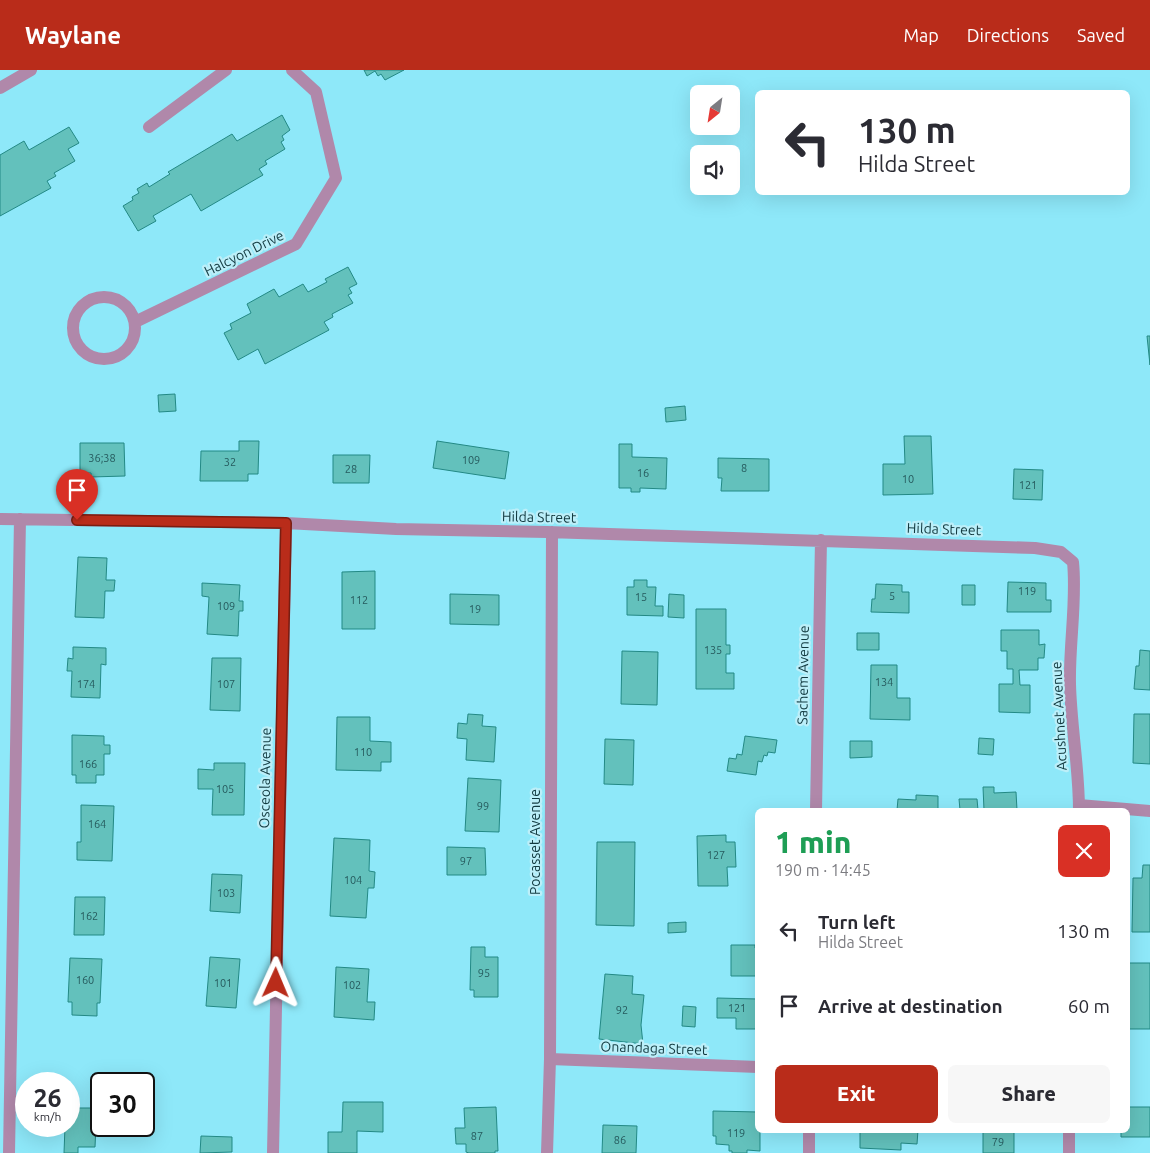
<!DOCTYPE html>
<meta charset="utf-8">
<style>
body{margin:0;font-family:Ubuntu,sans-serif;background:#f7f7f7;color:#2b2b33;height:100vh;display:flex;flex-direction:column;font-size:19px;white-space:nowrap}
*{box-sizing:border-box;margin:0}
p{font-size:16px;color:#7c7c81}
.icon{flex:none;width:28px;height:28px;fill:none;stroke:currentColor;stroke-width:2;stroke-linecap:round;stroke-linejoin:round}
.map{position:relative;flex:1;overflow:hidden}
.side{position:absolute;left:755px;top:738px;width:375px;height:325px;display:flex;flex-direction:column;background:#fff;border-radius:8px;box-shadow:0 5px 20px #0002}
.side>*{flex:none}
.hud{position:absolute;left:755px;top:20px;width:375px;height:105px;border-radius:8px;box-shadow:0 5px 20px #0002;background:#fff;color:#2b2b33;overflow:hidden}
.needle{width:32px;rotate:210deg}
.controls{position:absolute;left:690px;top:15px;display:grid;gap:10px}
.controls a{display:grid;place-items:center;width:50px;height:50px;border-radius:8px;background:#fff;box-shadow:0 5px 20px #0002;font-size:25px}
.speed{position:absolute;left:15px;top:1002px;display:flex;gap:10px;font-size:25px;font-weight:700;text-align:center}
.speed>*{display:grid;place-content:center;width:65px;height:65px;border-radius:50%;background:#fff;box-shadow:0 5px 20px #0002;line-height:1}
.speed small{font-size:12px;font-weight:400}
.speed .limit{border:2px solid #111;border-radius:8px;background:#fff;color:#111}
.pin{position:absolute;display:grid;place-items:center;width:42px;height:42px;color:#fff;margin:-51px -21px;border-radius:50% 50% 50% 0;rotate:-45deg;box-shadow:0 0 5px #0007}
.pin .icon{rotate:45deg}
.me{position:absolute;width:55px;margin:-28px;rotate:1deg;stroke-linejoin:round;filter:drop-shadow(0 0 4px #0008)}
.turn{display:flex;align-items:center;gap:18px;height:105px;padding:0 20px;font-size:22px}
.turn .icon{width:65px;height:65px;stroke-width:2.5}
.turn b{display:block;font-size:35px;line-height:42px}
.round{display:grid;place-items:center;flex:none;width:52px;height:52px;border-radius:8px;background:#f7f7f7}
.summary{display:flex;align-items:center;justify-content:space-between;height:85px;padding:0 20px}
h1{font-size:30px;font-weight:800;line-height:38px;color:#1e9e55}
.action{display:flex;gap:10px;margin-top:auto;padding:10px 20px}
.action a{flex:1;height:58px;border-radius:8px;background:#b92c1a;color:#fff;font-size:20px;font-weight:800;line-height:58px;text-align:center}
.action a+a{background:#f7f7f7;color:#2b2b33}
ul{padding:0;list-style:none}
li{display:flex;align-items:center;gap:15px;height:75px;padding:0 20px}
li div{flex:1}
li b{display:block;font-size:19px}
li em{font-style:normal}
header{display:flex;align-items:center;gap:30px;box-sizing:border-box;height:70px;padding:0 25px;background:#b92c1a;color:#fff}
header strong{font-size:24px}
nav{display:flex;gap:28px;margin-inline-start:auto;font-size:18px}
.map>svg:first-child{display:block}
.building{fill:#63c1bc;stroke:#238985}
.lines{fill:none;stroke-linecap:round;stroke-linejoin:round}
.lane{stroke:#b088aa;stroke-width:12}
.street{stroke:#b088aa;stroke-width:12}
.route-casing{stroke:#781d11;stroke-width:12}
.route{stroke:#b92c1a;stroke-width:9}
.labels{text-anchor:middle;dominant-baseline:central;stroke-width:4.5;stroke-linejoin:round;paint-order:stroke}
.number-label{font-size:11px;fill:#265b5e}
.street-label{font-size:14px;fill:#11393f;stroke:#bceff9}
</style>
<header>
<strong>Waylane</strong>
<nav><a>Map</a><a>Directions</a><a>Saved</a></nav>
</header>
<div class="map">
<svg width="1150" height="1083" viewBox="0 0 1150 1083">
<rect width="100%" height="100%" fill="#8ee8f9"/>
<path class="building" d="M 364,0 L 404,0 L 385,10 L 381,4 L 378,6 L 375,1 L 367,6 Z
M 282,45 L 290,60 L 282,66 L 284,70 L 281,72 L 285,79 L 265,91 L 267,94 L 259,99 L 263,105 L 201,141 L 191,124 L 153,146 L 156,151 L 138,161 L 123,136 L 133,130 L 132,127 L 139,123 L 137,119 L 147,113 L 149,117 L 170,104 L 168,102 L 232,64 L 237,71 Z
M 69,57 L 79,73 L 68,79 L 75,91 L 54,103 L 56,106 L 47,111 L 51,118 L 0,146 L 0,85 L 24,71 L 29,80 Z
M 348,197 L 357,214 L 349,218 L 352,223 L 348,225 L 353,233 L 332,244 L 333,247 L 324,252 L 329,260 L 265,294 L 258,279 L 238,290 L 224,263 L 232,259 L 230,254 L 251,243 L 247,234 L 274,219 L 279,227 L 303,214 L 308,222 L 327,212 L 325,209 Z
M 1147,266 L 1150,266 L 1150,295 Z
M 175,324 L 176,341 L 159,342 L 158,325 Z
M 685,336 L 686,350 L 666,352 L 665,338 Z
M 904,366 L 931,366 L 933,424 L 883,425 L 883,394 L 905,394 Z
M 239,371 L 259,371 L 258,404 L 248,404 L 248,411 L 200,411 L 201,381 L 239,381 Z
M 437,371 L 509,382 L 505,409 L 433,398 Z
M 80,373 L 124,373 L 125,406 L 91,407 L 91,403 L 80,403 Z
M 619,374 L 632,374 L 632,387 L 667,388 L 666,419 L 640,418 L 640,422 L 631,422 L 631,418 L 619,418 Z
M 333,385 L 370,385 L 369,413 L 333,413 Z
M 718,388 L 769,389 L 769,421 L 721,421 L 722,408 L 718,408 Z
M 1014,399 L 1043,400 L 1042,430 L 1013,429 Z
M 78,487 L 107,488 L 106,510 L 115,510 L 114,521 L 105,521 L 104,548 L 75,547 Z
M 375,501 L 375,559 L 342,559 L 342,502 Z
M 634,510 L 647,510 L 647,517 L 656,517 L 655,536 L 663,536 L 663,546 L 627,545 L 627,517 L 634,517 Z
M 1008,512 L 1046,513 L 1046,530 L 1051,530 L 1051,542 L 1007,542 Z
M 202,513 L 240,515 L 239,531 L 243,531 L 243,541 L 239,541 L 238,566 L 207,564 L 209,527 L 202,526 Z
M 876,514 L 902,515 L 902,522 L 909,522 L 909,543 L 871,542 L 872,529 L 875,529 Z
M 962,515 L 975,515 L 975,535 L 962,535 Z
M 450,524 L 499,525 L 499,555 L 450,554 Z
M 669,524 L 684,525 L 684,548 L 668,547 Z
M 696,539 L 726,539 L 726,575 L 730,575 L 730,584 L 726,584 L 726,603 L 734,603 L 734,619 L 696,619 Z
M 1001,560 L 1039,560 L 1039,575 L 1045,574 L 1044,588 L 1038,588 L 1038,600 L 1019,600 L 1020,615 L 1030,615 L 1030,643 L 999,642 L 999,614 L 1013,614 L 1013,599 L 1007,599 L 1007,581 L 1001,581 Z
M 857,563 L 879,563 L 879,580 L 857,580 Z
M 73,577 L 106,578 L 106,595 L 101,594 L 100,628 L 71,627 L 72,601 L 67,601 L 68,588 L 73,589 Z
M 1140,580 L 1150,581 L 1150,620 L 1134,619 L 1136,596 L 1139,596 Z
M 622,581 L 658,582 L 657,635 L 621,634 Z
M 212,588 L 241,588 L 240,641 L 210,640 Z
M 871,595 L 897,595 L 897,628 L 910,628 L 910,650 L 870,649 Z
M 468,644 L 483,645 L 482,656 L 496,657 L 494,692 L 466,690 L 467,669 L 457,668 L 458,653 L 467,654 Z
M 1134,644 L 1150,644 L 1150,694 L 1133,693 Z
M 337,647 L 370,647 L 370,671 L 391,672 L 391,692 L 381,692 L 381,701 L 336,700 Z
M 72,665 L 104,666 L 104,675 L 110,675 L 110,684 L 104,684 L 104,705 L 96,705 L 96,713 L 76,713 L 76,705 L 72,705 Z
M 745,666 L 777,670 L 775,683 L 768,682 L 767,686 L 764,685 L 762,692 L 758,691 L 756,705 L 727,701 L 729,688 L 736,689 L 737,684 L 742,685 Z
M 979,668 L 994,669 L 993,685 L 978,684 Z
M 605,669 L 634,670 L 633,715 L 604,714 Z
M 850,671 L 872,671 L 872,687 L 850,688 Z
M 214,693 L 245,693 L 244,745 L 212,745 L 213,719 L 198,719 L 198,699 L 214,700 Z
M 468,708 L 501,710 L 499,762 L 465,761 Z
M 983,717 L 994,717 L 994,723 L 1016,722 L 1017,740 L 984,740 Z
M 916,725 L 938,726 L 938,740 L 897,740 L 898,729 L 916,730 Z
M 959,729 L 977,729 L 978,740 L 960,740 Z
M 81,735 L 114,736 L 112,791 L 77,790 L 77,772 L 81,772 Z
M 726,765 L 726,772 L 735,772 L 736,797 L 727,797 L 728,816 L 698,816 L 697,766 Z
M 334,768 L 370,770 L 369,801 L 375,802 L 374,818 L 368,818 L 366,848 L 330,846 Z
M 597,772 L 635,772 L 634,856 L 596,855 Z
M 447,777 L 485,778 L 486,805 L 447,805 Z
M 1143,795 L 1150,795 L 1150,862 L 1132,862 L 1133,808 L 1142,808 Z
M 212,804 L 242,805 L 240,843 L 210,841 Z
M 75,827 L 105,827 L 104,865 L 74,865 Z
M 686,852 L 686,862 L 668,863 L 668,853 Z
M 731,875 L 755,875 L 755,878 L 758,878 L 756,906 L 731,906 Z
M 471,877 L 485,877 L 485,887 L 498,887 L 498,927 L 474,927 L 474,920 L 470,920 Z
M 210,887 L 240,889 L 236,938 L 206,936 Z
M 70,888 L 102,889 L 100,933 L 97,933 L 97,946 L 72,945 L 72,932 L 68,932 Z
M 1129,893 L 1150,893 L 1150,959 L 1129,959 Z
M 336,897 L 369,899 L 367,932 L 375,932 L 374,950 L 334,947 Z
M 605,904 L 633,906 L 632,924 L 644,925 L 641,955 L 643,974 L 599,969 Z
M 717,928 L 758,929 L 758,959 L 736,959 L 736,948 L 717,948 Z
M 683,936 L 696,937 L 695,957 L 682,956 Z
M 343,1032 L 383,1032 L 383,1062 L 357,1061 L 357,1083 L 328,1083 L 328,1062 L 342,1062 Z
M 496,1037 L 498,1081 L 495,1081 L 495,1083 L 469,1083 L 466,1082 L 466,1074 L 456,1074 L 455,1058 L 465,1058 L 464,1038 Z
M 1129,1037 L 1150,1037 L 1150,1067 L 1121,1067 L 1121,1060 L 1128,1060 Z
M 69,1038 L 101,1038 L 101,1055 L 96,1055 L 95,1077 L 78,1077 L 78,1083 L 64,1083 L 65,1056 L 69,1056 Z
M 713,1041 L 758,1042 L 758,1060 L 760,1060 L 760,1081 L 747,1080 L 747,1083 L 732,1083 L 732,1081 L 729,1081 L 729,1075 L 716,1074 L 716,1066 L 713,1066 Z
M 603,1055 L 637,1056 L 636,1083 L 602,1083 Z
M 860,1060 L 918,1060 L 917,1074 L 901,1073 L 901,1080 L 860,1078 Z
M 983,1060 L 1014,1060 L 1014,1083 L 983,1083 Z
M 201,1066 L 232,1067 L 232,1082 L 200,1083 Z"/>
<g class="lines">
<path class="lane" d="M 0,18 L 31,0
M 149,57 L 226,0"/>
<path class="street" d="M73 258a31 31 0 1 1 62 0a31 31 0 1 1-62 0Z
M 135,252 L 296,174 L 336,108 L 316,22 L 292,0
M 0,449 L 286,453 L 396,459 L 547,462 L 1035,478 L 1061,482 L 1073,492 C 1077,531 1069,574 1070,614 C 1071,656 1079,698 1079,740
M 1079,735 L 1150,741
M 816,740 L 821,470
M 550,989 L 758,997
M 9,1083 L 20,449
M 273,1083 L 286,453
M 547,1083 L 550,989 L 552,462
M 809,1083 L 809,1060
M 1069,1083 L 1069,1060"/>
</g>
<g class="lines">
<g class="route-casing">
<path id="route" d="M 77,450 L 286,453 L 276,913"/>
</g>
<use href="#route" class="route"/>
</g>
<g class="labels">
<g class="number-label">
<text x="102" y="388">36;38</text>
<text x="471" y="390">109</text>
<text x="230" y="392">32</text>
<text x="744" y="398">8</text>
<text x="351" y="399">28</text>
<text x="643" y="403">16</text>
<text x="908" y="409">10</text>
<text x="1028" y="415">121</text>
<text x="1027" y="521">119</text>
<text x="892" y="526">5</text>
<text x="641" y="527">15</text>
<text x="359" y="530">112</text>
<text x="226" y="536">109</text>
<text x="475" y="539">19</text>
<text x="713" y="580">135</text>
<text x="884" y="612">134</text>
<text x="86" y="614">174</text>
<text x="226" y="614">107</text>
<text x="363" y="682">110</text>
<text x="88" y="694">166</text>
<text x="225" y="719">105</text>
<text x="483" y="736">99</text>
<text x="97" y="754">164</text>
<text x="716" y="785">127</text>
<text x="466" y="791">97</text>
<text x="353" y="810">104</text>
<text x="226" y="823">103</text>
<text x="89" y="846">162</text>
<text x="484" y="903">95</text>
<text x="85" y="910">160</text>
<text x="223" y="913">101</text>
<text x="352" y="915">102</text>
<text x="737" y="938">121</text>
<text x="622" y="940">92</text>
<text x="736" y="1063">119</text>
<text x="477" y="1066">87</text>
<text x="620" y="1070">86</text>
<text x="998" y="1072">79</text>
</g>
<g class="street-label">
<text transform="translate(244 183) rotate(-26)">Halcyon Drive</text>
<text transform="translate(539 447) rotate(1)">Hilda Street</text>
<text transform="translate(944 459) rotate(2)">Hilda Street</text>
<text transform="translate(803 605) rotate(-89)">Sachem Avenue</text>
<text transform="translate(1059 646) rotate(-93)">Acushnet Avenue</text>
<text transform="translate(265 708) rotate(-89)">Osceola Avenue</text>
<text transform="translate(535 772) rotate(-90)">Pocasset Avenue</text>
<text transform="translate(654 978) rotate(2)">Onandaga Street</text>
</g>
</g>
</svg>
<div class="controls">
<a><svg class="needle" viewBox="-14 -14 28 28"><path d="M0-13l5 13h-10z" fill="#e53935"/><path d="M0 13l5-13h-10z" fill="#7c7c81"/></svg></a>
<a><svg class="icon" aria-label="sound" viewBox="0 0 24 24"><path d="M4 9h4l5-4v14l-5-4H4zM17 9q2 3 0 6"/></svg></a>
</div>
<div class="speed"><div>26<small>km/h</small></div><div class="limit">30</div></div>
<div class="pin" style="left:77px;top:450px;background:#d93025"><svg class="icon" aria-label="arrive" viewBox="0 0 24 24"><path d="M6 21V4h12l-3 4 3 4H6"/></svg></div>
<svg class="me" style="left:276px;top:913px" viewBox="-20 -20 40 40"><path d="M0-17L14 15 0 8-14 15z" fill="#b92c1a" stroke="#fff" stroke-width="4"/></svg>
<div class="hud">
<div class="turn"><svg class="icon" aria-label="left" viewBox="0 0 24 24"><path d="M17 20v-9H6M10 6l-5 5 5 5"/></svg><div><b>130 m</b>Hilda Street</div></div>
</div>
<section class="side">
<div class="summary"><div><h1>1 min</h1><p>190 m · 14:45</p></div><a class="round" style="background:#d93025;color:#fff"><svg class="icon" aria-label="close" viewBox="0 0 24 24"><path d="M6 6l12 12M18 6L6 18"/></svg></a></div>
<ul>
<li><svg class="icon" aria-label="left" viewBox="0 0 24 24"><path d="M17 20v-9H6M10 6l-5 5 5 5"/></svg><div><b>Turn left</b><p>Hilda Street</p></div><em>130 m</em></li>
<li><svg class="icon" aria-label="arrive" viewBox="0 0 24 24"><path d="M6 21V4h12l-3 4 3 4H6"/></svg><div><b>Arrive at destination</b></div><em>60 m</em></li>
</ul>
<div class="action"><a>Exit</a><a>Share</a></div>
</section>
</div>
